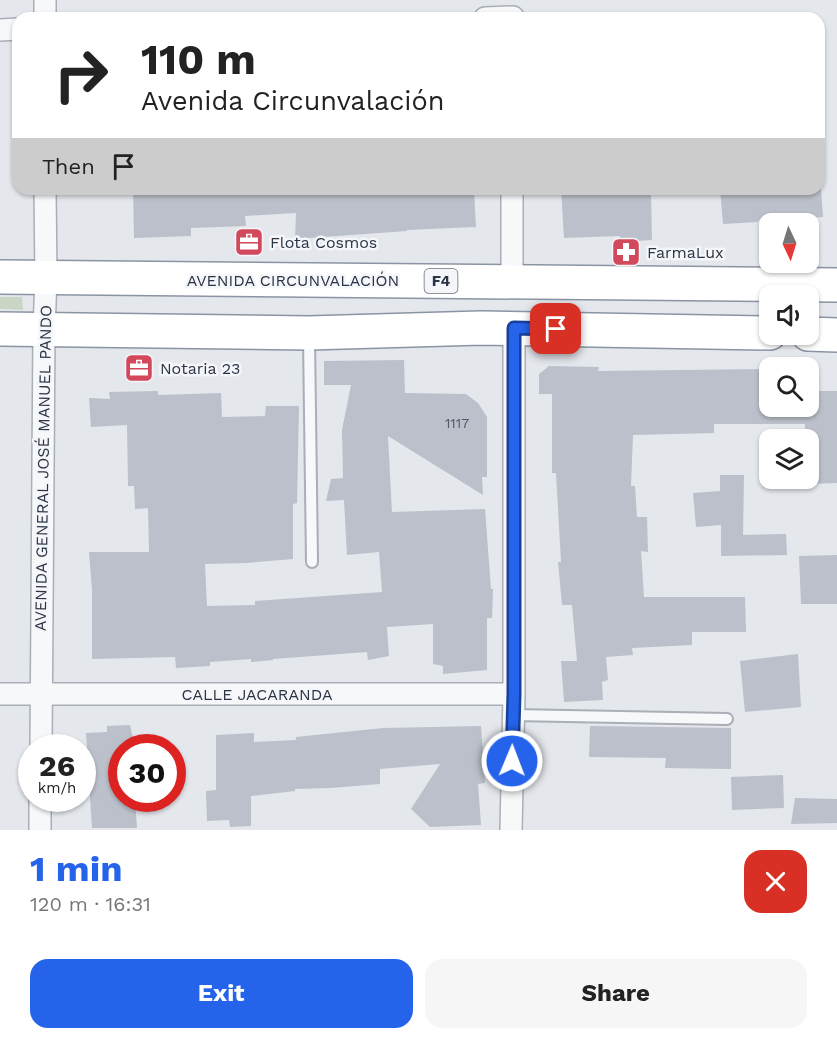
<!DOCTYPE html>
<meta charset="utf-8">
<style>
body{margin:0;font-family:"Work Sans",sans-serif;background:#f6f6f6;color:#222;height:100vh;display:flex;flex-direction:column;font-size:22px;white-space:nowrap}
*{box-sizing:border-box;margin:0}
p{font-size:20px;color:#767676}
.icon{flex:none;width:33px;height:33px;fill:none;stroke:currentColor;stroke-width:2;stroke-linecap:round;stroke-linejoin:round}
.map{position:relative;height:830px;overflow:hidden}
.details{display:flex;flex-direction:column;background:#fff;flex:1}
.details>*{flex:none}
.guide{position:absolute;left:12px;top:12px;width:813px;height:183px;border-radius:18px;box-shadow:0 2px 4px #0004;background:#fff;color:#222;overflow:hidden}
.needle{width:39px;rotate:176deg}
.buttons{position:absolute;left:759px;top:213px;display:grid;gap:12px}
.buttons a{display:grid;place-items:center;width:60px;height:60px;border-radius:12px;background:#fff;box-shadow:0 2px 4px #0004;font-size:30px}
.speed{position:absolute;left:18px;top:734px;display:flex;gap:12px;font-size:30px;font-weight:700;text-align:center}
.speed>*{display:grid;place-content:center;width:78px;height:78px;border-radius:50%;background:#fff;box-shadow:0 2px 4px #0004;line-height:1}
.speed small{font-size:15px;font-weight:400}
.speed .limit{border:9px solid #d22;background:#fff;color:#111}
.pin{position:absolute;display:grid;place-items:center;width:51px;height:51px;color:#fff;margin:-26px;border-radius:12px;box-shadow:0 3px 9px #0006}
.me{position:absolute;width:66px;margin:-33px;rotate:1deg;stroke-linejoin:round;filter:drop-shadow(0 0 4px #0008)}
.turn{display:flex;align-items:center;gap:21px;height:126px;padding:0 30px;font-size:27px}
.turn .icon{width:78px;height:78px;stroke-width:2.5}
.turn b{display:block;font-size:42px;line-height:51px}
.then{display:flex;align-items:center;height:57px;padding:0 30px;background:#0003;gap:12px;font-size:22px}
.round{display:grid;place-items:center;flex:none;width:63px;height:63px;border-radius:18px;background:#f6f6f6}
.summary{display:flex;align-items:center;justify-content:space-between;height:102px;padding:0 30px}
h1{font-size:36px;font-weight:700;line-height:45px;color:#2563eb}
.primary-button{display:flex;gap:12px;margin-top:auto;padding:12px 30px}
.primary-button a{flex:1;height:69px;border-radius:18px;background:#2563eb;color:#fff;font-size:24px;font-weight:700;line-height:69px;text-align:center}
.primary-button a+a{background:#f6f6f6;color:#222}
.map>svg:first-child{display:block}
.grass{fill:#c9d6c5}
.building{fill:#bbc0ca}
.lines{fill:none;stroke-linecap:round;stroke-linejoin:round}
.lane-casing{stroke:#a9aeb7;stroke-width:14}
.street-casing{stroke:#a9aeb7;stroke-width:24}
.highway-casing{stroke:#8b94a3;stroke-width:36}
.lane{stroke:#f7f8fa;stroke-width:10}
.street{stroke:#f7f8fa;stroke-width:21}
.highway{stroke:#fff;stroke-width:33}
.route-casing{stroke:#184099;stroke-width:15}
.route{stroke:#2563eb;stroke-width:10}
.labels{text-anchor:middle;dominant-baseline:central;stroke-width:5;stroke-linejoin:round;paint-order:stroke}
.number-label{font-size:14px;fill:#4f5766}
.shield{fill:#f4f6f9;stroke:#676e7b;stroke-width:1.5}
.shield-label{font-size:15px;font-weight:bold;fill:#2b3445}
.poi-label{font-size:16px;fill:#2b3445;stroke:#f4f6f9;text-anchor:start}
.street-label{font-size:16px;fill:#2b3445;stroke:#f4f6f9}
</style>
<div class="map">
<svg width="837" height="830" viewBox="0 0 837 830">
<rect width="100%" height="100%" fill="#e4e7ec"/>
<path class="grass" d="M 0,297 L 22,297 L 23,310 L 0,309 Z"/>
<path class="building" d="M 133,189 L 196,189 L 196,193 L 253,191 L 252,189 L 362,189 L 363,194 L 407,189 L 410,189 L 411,192 L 474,190 L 476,227 L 407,230 L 407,231 L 295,239 L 296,213 L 245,216 L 246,226 L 191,228 L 191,236 L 134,238 Z
M 561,189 L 611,189 L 611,192 L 651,192 L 652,240 L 620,242 L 620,236 L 564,238 Z
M 720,189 L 821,189 L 823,217 L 758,220 L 758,222 L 723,224 Z
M 404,360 L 405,393 L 466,394 L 478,403 L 487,417 L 487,477 L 482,477 L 483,495 L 388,436 L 392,512 L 485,509 L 491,589 L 493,589 L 492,618 L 487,618 L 487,670 L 443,674 L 443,666 L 433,664 L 433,624 L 387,627 L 389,656 L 368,660 L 367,652 L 273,659 L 273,660 L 251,662 L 251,659 L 210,662 L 210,666 L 176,668 L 175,657 L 92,659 L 92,590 L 89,552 L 149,552 L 148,508 L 135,509 L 134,486 L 128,486 L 127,425 L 91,427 L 89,398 L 110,399 L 109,392 L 158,391 L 158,395 L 221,393 L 222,417 L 265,416 L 266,406 L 299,406 L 297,503 L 293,504 L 293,559 L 246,563 L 205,564 L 207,606 L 255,605 L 255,601 L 382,592 L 379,552 L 347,555 L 344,500 L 326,501 L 331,479 L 343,478 L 342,430 L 351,385 L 324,385 L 324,361 Z
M 549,366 L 599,367 L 598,371 L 770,369 L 770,406 L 808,406 L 808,391 L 837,391 L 837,483 L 808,484 L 808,433 L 805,433 L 805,424 L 714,424 L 714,433 L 633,435 L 631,486 L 635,486 L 637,517 L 647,517 L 648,552 L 641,551 L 644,597 L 745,597 L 746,632 L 692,632 L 692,645 L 632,648 L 633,655 L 606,657 L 608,680 L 602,682 L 603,700 L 564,702 L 561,661 L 577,661 L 572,605 L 562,605 L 558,562 L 561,562 L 556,473 L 552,473 L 552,394 L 539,394 L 539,374 Z
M 720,475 L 744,475 L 743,535 L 786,534 L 787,555 L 721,556 L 721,525 L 696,527 L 693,493 L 720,491 Z
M 837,555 L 837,604 L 801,604 L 799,556 Z
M 798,654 L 801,707 L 745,712 L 740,661 Z
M 130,725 L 135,747 L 122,747 L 122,798 L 135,798 L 137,828 L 92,828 L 86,733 L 107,732 L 107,726 Z
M 481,726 L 485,783 L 478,784 L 481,825 L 430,827 L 411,809 L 440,764 L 380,769 L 380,784 L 330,788 L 295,789 L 295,791 L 251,796 L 251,826 L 230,827 L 229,820 L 207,821 L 206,791 L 216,790 L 216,735 L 254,733 L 254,742 L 296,740 L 296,737 L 383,728 Z
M 590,726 L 731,728 L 731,769 L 665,768 L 666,758 L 589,757 Z
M 783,775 L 784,808 L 732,810 L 731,777 Z
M 795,798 L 837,799 L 837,823 L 791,824 Z"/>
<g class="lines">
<g class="lane-casing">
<path id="lane" d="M 309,338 L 312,562
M 513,715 L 727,719"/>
</g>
<g class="street-casing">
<path id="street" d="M 45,18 L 45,0
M 485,18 L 513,17
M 0,30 L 18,29
M 512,282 L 512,189
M 0,694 L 514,694
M 41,747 L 44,330 L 46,278 L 45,189
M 40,830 L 40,798
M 511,830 L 514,694 L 514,328"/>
</g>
<g class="highway-casing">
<path id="highway" d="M 0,277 L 837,285
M 0,329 L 309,333 L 481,328 L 770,333
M 808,334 L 837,335"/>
</g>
<use href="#lane" class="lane"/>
<use href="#street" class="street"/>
<use href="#highway" class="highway"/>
</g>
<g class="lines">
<g class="route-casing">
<path id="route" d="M 512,761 L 514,694 L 514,328 L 556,329"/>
</g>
<use href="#route" class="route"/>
</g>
<defs>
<g id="office-square" transform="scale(1.5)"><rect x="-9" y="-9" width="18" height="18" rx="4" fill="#d1495b" stroke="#f4f6f9"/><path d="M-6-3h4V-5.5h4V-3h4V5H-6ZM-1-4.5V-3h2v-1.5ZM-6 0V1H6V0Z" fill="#fff"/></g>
<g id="pharmacy-square" transform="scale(1.5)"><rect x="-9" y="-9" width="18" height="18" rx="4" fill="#d1495b" stroke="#f4f6f9"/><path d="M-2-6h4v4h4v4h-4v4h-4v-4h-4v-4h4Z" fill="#fff"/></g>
</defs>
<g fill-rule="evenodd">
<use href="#office-square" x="249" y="242"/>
<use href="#pharmacy-square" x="626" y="252"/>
<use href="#office-square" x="139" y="368"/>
</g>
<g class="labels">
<g class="number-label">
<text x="457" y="423">1117</text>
</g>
<rect class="shield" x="424.5" y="269" width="33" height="24" rx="4.5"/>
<g class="shield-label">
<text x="441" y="281">F4</text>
</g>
<g class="poi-label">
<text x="270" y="242">Flota Cosmos</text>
<text x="647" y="252">FarmaLux</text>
<text x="160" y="368">Notaria 23</text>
</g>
<g class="street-label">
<text x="293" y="280">AVENIDA CIRCUNVALACIÓN</text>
<text transform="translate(43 468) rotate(-89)">AVENIDA GENERAL JOSÉ MANUEL PANDO</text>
<text x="257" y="694">CALLE JACARANDA</text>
</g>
</g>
</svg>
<div class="buttons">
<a><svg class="needle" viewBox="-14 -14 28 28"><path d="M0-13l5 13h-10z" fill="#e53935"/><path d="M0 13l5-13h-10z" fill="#767676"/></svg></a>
<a><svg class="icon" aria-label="sound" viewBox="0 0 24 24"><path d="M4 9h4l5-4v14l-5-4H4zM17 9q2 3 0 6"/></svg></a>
<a><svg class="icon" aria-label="search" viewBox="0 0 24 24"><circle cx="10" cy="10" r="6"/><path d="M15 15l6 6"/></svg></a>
<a><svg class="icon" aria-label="layers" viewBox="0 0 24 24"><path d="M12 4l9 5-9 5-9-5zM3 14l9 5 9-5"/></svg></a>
</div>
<div class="speed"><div>26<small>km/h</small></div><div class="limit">30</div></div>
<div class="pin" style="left:556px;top:329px;background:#d93025"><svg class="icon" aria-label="arrive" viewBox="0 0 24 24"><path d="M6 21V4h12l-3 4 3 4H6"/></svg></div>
<svg class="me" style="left:512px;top:761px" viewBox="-20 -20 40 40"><circle r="17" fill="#2563eb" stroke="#fff" stroke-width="3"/><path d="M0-11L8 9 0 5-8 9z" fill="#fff"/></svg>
<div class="guide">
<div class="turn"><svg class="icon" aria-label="right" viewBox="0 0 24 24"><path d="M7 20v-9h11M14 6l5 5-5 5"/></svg><div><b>110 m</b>Avenida Circunvalación</div></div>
<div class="then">Then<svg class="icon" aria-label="arrive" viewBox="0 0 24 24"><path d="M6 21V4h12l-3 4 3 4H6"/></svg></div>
</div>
</div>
<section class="details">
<div class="summary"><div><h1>1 min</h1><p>120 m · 16:31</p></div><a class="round" style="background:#d93025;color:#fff"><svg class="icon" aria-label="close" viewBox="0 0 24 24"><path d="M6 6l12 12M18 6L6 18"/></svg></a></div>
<div class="primary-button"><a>Exit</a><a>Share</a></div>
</section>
